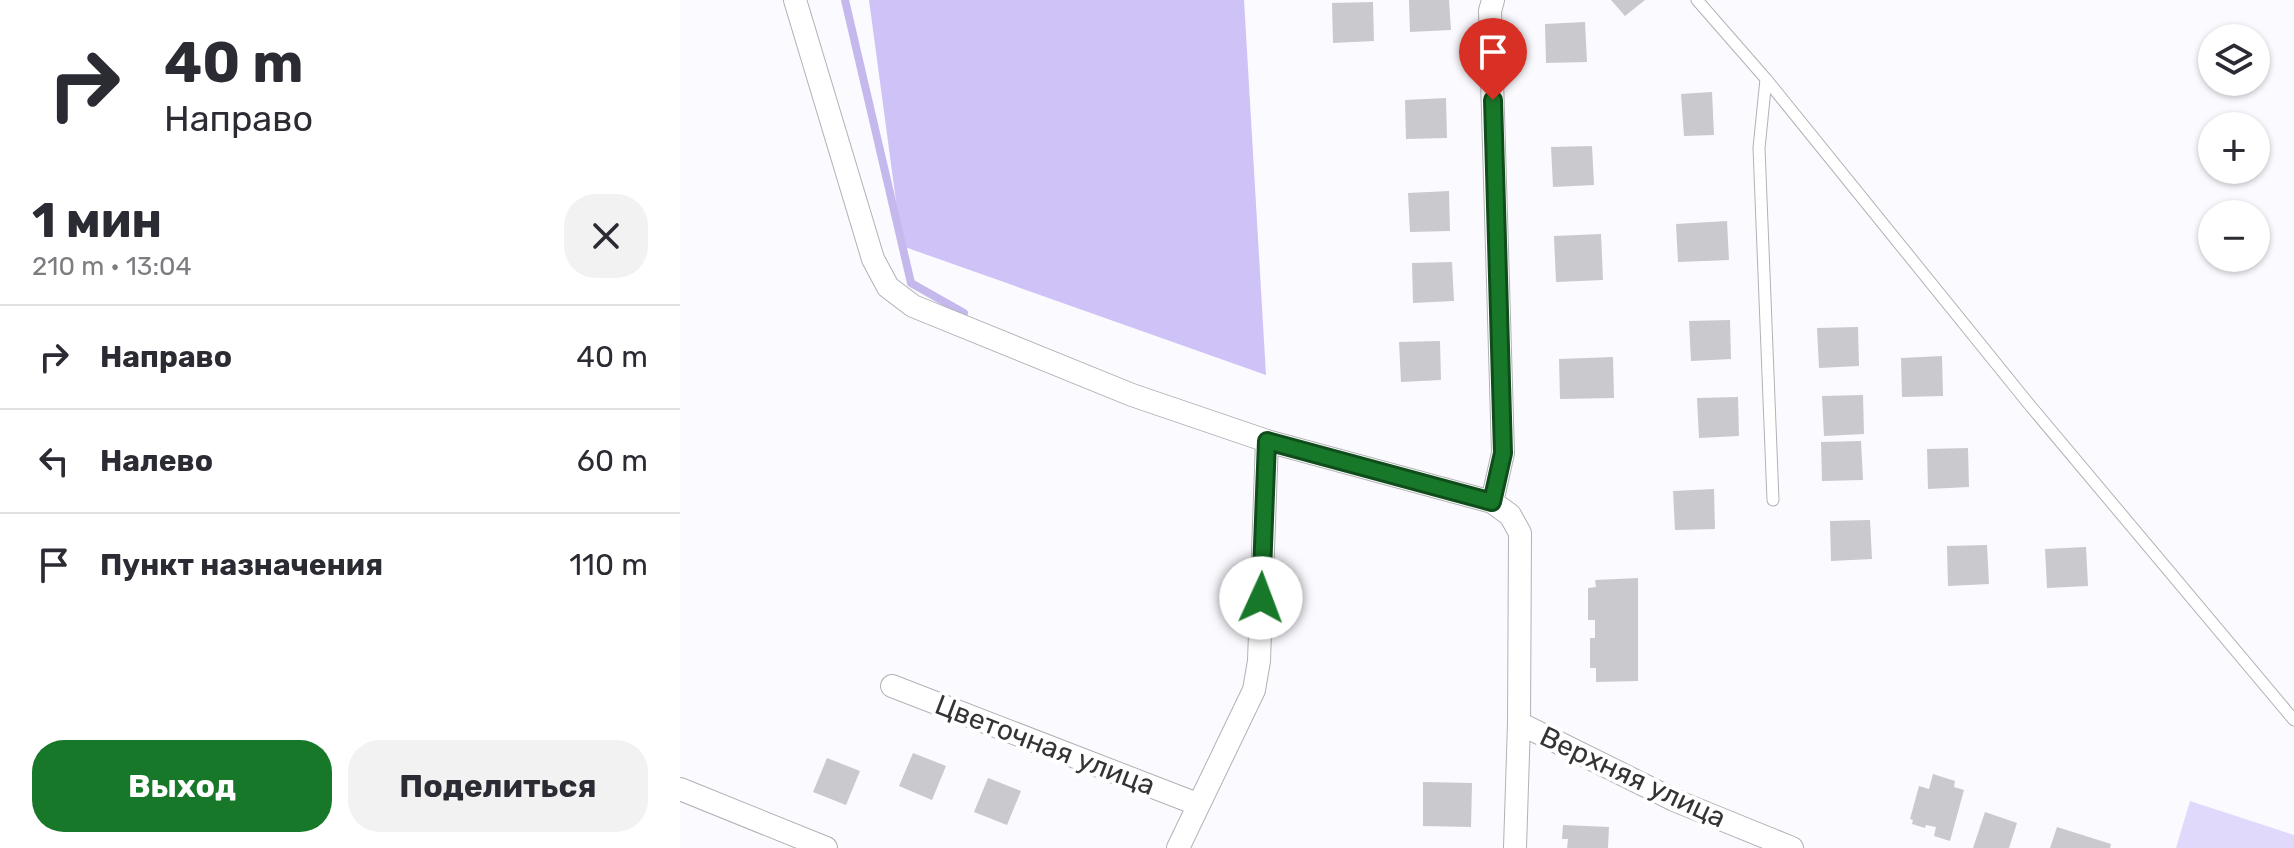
<!DOCTYPE html>
<html lang="ru">
<meta charset="utf-8">
<style>
body{margin:0;font-family:Rubik,sans-serif;background:#f2f2f3;color:#2b2b33;height:100vh;display:flex;flex-direction:column;font-size:30px;white-space:nowrap}
*{box-sizing:border-box;margin:0}
p{font-size:26px;color:#7c7c81}
.icon{flex:none;width:44px;height:44px;fill:none;stroke:currentColor;stroke-width:2;stroke-linecap:round;stroke-linejoin:round}
.map{position:relative;flex:1;overflow:hidden}
.sheet{display:flex;flex-direction:column;background:#fff;width:680px}
.sheet>*{flex:none}
.top-card{background:#fff;color:#2b2b33;overflow:hidden}
.tools{position:absolute;left:1518px;top:24px;display:grid;gap:16px}
.tools a{display:grid;place-items:center;width:72px;height:72px;border-radius:50%;background:#fff;box-shadow:0 2px 6px #0004;font-size:40px}
.pin{position:absolute;display:grid;place-items:center;width:68px;height:68px;color:#fff;margin:-82px -34px;border-radius:50% 50% 50% 0;rotate:-45deg;box-shadow:0 0 8px #0007}
.pin .icon{rotate:45deg}
.me{position:absolute;width:88px;margin:-44px;rotate:2deg;stroke-linejoin:round;filter:drop-shadow(0 0 6px #0008)}
.turn{display:flex;align-items:center;gap:28px;height:168px;padding:0 32px;font-size:36px}
.turn .icon{width:104px;height:104px;stroke-width:2.5}
.turn b{display:block;font-size:56px;line-height:68px}
.round{display:grid;place-items:center;flex:none;width:84px;height:84px;border-radius:32px;background:#f2f2f3}
.overview{display:flex;align-items:center;justify-content:space-between;height:136px;padding:0 32px}
h1{font-size:48px;font-weight:700;line-height:60px}
.primary-button{display:flex;gap:16px;margin-top:auto;padding:16px 32px}
.primary-button a{flex:1;height:92px;border-radius:32px;background:#177829;color:#fff;font-size:32px;font-weight:700;line-height:92px;text-align:center}
.primary-button a+a{background:#f2f2f3;color:#2b2b33}
ul{padding:0;list-style:none}
li{display:flex;align-items:center;gap:24px;height:104px;padding:0 32px;border-top:2px solid #e1e1e2}
li div{flex:1}
li b{display:block;font-size:30px}
li em{font-style:normal}
main{display:flex;flex:1;min-height:0}
.map>svg:first-child{display:block}
.green{fill:#e1d9fc}
.forest{fill:#cec2f7}
.lines{fill:none;stroke-linecap:round;stroke-linejoin:round}
.stream{stroke:#c4b8ed;stroke-width:8}
.building{fill:#cac9ce}
.lane-casing{stroke:#b2b1b5;stroke-width:13}
.street-casing{stroke:#b2b1b5;stroke-width:24}
.lane{stroke:#fff;stroke-width:11}
.street{stroke:#fff;stroke-width:22}
.route-casing{stroke:#0f4e1b;stroke-width:20}
.route{stroke:#177829;stroke-width:14}
.labels{text-anchor:middle;dominant-baseline:central;stroke-width:8;stroke-linejoin:round;paint-order:stroke}
.street-label{font-size:28px;fill:#343335;stroke:#fff}
</style>
<main>
<section class="sheet">
<div class="top-card">
<div class="turn"><svg class="icon" aria-label="right" viewBox="0 0 24 24"><path d="M7 20v-9h11M14 6l5 5-5 5"/></svg><div><b>40 m</b>Направо</div></div>
</div>
<div class="overview"><div><h1>1 мин</h1><p>210 m · 13:04</p></div><a class="round"><svg class="icon" aria-label="close" viewBox="0 0 24 24"><path d="M6 6l12 12M18 6L6 18"/></svg></a></div>
<ul>
<li><svg class="icon" aria-label="right" viewBox="0 0 24 24"><path d="M7 20v-9h11M14 6l5 5-5 5"/></svg><div><b>Направо</b></div><em>40 m</em></li>
<li><svg class="icon" aria-label="left" viewBox="0 0 24 24"><path d="M17 20v-9H6M10 6l-5 5 5 5"/></svg><div><b>Налево</b></div><em>60 m</em></li>
<li><svg class="icon" aria-label="arrive" viewBox="0 0 24 24"><path d="M6 21V4h12l-3 4 3 4H6"/></svg><div><b>Пункт назначения</b></div><em>110 m</em></li>
</ul>
<div class="primary-button"><a>Выход</a><a>Поделиться</a></div>
</section>
<div class="map">
<svg width="1614" height="848" viewBox="0 0 1614 848">
<rect width="100%" height="100%" fill="#fbfaff"/>
<path class="green" d="M 1510,801 L 1614,835 L 1614,848 L 1496,848 Z"/>
<path class="forest" d="M 189,0 L 564,0 L 586,375 L 222,246 Z"/>
<g class="lines">
<path class="stream" d="M 165,0 L 231,283 L 284,313"/>
</g>
<path class="building" d="M 729,0 L 769,0 L 771,30 L 730,32 Z
M 931,0 L 965,0 L 945,16 Z
M 693,2 L 694,41 L 653,43 L 652,3 Z
M 905,22 L 907,62 L 866,63 L 865,24 Z
M 1032,92 L 1034,135 L 1004,136 L 1001,94 Z
M 766,98 L 767,138 L 726,139 L 725,100 Z
M 912,146 L 914,185 L 873,187 L 871,147 Z
M 769,191 L 770,231 L 730,232 L 728,193 Z
M 1047,221 L 1049,260 L 998,262 L 996,224 Z
M 921,234 L 923,280 L 876,282 L 874,236 Z
M 772,262 L 774,301 L 733,303 L 732,263 Z
M 1050,320 L 1051,359 L 1011,361 L 1009,321 Z
M 1178,327 L 1179,366 L 1139,368 L 1137,328 Z
M 760,341 L 761,380 L 721,382 L 719,342 Z
M 1262,356 L 1263,396 L 1222,397 L 1221,358 Z
M 933,357 L 934,398 L 880,399 L 879,359 Z
M 1183,395 L 1184,434 L 1144,436 L 1142,396 Z
M 1058,397 L 1059,436 L 1019,438 L 1017,398 Z
M 1181,441 L 1183,480 L 1142,481 L 1141,442 Z
M 1288,448 L 1289,487 L 1248,489 L 1247,449 Z
M 1034,489 L 1035,529 L 995,530 L 993,491 Z
M 1190,520 L 1192,559 L 1151,561 L 1150,521 Z
M 1307,545 L 1309,584 L 1268,586 L 1267,546 Z
M 1406,547 L 1408,586 L 1367,588 L 1365,549 Z
M 958,578 L 958,681 L 916,682 L 916,668 L 910,668 L 910,638 L 915,638 L 915,620 L 908,620 L 908,588 L 916,587 L 915,580 Z
M 233,753 L 266,766 L 252,800 L 219,786 Z
M 147,758 L 180,771 L 166,805 L 133,792 Z
M 1253,774 L 1275,781 L 1274,787 L 1284,790 L 1270,841 L 1254,836 L 1256,827 L 1246,825 L 1245,828 L 1232,824 L 1233,820 L 1230,819 L 1239,786 L 1249,789 Z
M 308,778 L 341,791 L 327,825 L 294,812 Z
M 743,782 L 792,783 L 791,827 L 743,826 Z
M 1305,812 L 1337,823 L 1329,848 L 1293,848 Z
M 883,825 L 929,827 L 928,848 L 887,848 L 888,839 L 882,839 Z
M 1377,827 L 1431,844 L 1430,848 L 1370,848 Z"/>
<g class="lines">
<g class="lane-casing">
<path id="lane" d="M 1017,0 L 1086,79 L 1348,403 L 1614,720
M 1086,79 L 1079,148 L 1093,500"/>
</g>
<g class="street-casing">
<path id="street" d="M 115,0 L 193,259 L 208,287 L 233,306 L 452,395 L 587,441 L 812,502 L 830,515 L 840,533 L 839,723 L 835,848
M 812,502 L 823,453 L 810,11 L 813,0
M 212,686 L 517,804
M 839,723 L 994,800 L 1112,848
M 0,789 L 146,848
M 498,848 L 574,690 L 579,661 L 587,441"/>
</g>
<use href="#lane" class="lane"/>
<use href="#street" class="street"/>
</g>
<g class="lines">
<g class="route-casing">
<path id="route" d="M 581,598 L 587,441 L 812,502 L 823,453 L 813,100"/>
</g>
<use href="#route" class="route"/>
</g>
<g class="labels">
<g class="street-label">
<text transform="translate(365 745) rotate(21)">Цветочная улица</text>
<text transform="translate(953 777) rotate(25)">Верхняя улица</text>
</g>
</g>
</svg>
<div class="tools">
<a><svg class="icon" aria-label="layers" viewBox="0 0 24 24"><path d="M12 4l9 5-9 5-9-5zM3 14l9 5 9-5"/></svg></a>
<a>+</a>
<a>−</a>
</div>
<div class="pin" style="left:813px;top:100px;background:#d93025"><svg class="icon" aria-label="arrive" viewBox="0 0 24 24"><path d="M6 21V4h12l-3 4 3 4H6"/></svg></div>
<svg class="me" style="left:581px;top:598px" viewBox="-20 -20 40 40"><circle r="19" fill="#fff"/><path d="M0-13L10 11 0 6-10 11z" fill="#177829"/></svg>
</div>
</main>
